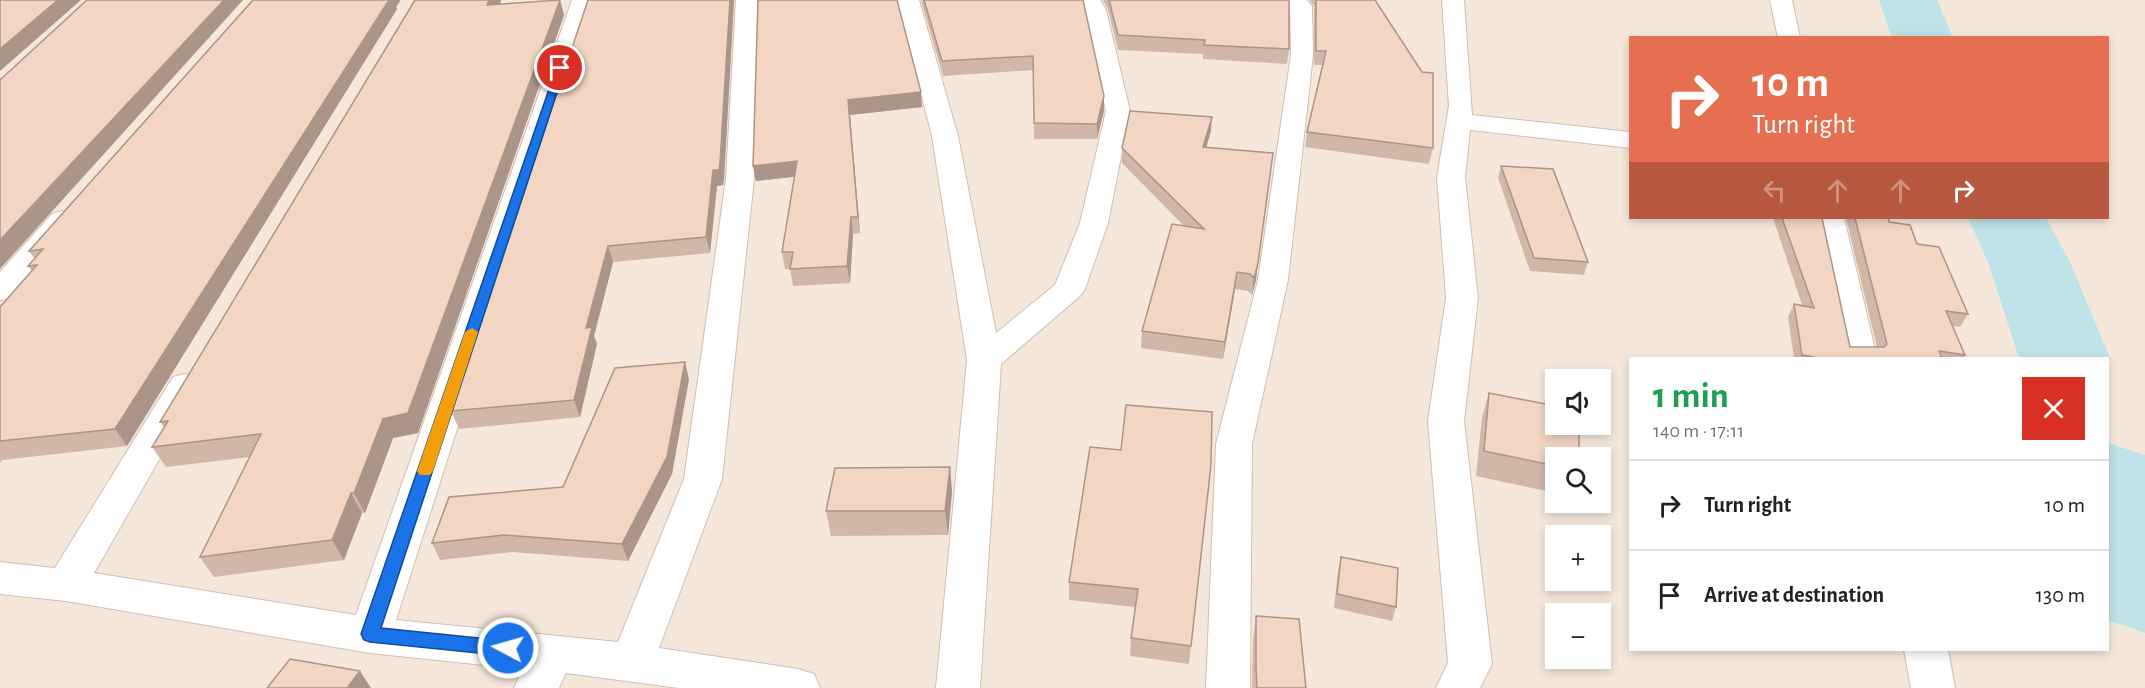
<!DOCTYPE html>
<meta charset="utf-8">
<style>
body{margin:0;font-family:"Alegreya Sans",sans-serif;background:#f6f6f6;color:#202124;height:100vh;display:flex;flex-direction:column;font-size:22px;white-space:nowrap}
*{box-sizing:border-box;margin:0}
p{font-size:20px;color:#757577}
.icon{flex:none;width:33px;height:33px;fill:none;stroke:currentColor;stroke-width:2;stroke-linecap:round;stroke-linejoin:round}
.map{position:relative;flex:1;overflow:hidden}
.sheet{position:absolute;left:1629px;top:357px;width:480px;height:294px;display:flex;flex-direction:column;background:#fff;border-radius:0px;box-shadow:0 3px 9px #0003}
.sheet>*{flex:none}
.guide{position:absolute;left:1629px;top:36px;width:480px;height:183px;border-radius:0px;box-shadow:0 3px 9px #0003;background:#e76f51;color:#fff;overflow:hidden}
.controls{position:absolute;left:1545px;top:369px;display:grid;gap:12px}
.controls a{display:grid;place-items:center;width:66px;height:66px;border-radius:0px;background:#fff;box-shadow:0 3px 9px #0003;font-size:30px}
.pin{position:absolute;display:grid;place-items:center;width:51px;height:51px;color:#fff;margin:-26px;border:3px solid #fff;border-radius:50%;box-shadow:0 2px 6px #0007}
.me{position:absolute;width:66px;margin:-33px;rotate:276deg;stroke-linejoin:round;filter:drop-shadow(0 0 4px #0008)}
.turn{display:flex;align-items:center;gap:21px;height:126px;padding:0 24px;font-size:27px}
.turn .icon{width:78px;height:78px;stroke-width:2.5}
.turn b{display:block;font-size:42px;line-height:51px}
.lanes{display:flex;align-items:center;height:57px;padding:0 24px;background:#0003;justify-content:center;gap:30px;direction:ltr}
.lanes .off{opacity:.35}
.round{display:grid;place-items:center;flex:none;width:63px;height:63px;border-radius:0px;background:#f6f6f6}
.summary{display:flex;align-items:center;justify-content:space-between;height:102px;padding:0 24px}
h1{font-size:36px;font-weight:700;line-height:45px;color:#1e9e55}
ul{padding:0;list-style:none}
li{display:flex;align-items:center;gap:18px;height:90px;padding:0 24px;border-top:2px solid #e0e0e0}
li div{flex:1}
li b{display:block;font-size:22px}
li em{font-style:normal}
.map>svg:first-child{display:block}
.residential{fill:#f5e8da;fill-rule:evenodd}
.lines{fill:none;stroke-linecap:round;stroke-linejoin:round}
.river{fill:#bfe3e8;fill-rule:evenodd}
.minor-casing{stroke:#d1beb0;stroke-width:2}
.minor{fill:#fff;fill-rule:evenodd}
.wall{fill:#d1b7a8}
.shaded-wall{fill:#aa9588}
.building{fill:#f3d5c3;stroke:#aa9588;stroke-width:1.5}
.route{fill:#1a73e8;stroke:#114b97;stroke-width:1.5}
.slow{fill:#f59e0b}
</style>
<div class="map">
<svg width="2145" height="688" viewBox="0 0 2145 688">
<rect width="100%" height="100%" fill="#fdf6ec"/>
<path class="residential" d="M 0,0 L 2145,0 L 2145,688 L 0,688 ZM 1630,38 L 2108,38 L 2108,218 L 1630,218 ZM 1630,358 L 2108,358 L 2108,650 L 1630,650 ZM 1556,380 L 1600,380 L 1600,424 L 1556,424 ZM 1556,458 L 1600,458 L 1600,502 L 1556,502 ZM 1556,536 L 1600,536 L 1600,580 L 1556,580 ZM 1556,614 L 1600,614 L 1600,658 L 1556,658 Z"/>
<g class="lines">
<path class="river" d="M 1879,0 L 1937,0 L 1953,38 L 1892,38 Z
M 1968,218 L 2046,218 L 2070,262 L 2110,358 L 2108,361 L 2108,358 L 2019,358 L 1988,262 Z
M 2108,443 L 2145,455 L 2145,633 L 2108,620 Z"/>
<g class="minor-casing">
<path id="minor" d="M 572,0 L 594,0 L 396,620 L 618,642 L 684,479 L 726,179 L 736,0 L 758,0 L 754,179 L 722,479 L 659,648 L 798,669 L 814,674 L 820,688 L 679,688 L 566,673 L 559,688 L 514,688 L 523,669 L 370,653 L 66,601 L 0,594 L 0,562 L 55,568 L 173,377 L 185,374 L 197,377 L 202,385 L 94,573 L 356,615 Z
M 897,0 L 919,0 L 958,136 L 996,333 L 1055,285 L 1080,223 L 1106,111 L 1084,10 L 1078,0 L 1100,0 L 1106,10 L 1130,111 L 1108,223 L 1085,289 L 1080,296 L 1001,364 L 980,688 L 936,688 L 967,360 L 932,136 Z
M 1285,0 L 1307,0 L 1312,6 L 1313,55 L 1288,280 L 1252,444 L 1250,688 L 1206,688 L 1216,444 L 1258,280 L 1291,55 L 1290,7 Z
M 1442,0 L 1464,0 L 1472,115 L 1630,132 L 1630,148 L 1470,130 L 1465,177 L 1478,298 L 1464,421 L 1492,664 L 1480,688 L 1436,688 L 1448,663 L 1428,421 L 1446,298 L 1437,177 L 1449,106 Z
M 1770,0 L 1792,0 L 1800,38 L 1778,38 Z
M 62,211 L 72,214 L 76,220 L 11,298 L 0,300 L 0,272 L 52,214 Z
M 1816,218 L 1844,218 L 1877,358 L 1844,358 Z
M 1904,650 L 1948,650 L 1955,688 L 1911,688 Z"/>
</g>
<use href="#minor" class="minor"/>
</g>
<path class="wall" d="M 253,0 L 400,0 L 400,1 L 396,7 L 397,9 L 127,446 L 2,460 L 0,463 L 0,307 L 32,271 L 28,266 L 35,259 L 29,251 Z
M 560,0 L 564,15 L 418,433 L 393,438 L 365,513 L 362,513 L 344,560 L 214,577 L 200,557 L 250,457 L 166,467 L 152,447 L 164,427 L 160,422 L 501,1 L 500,4 Z
M 588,0 L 734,0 L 724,179 L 723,185 L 717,186 L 710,253 L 613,262 L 594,336 L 597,344 L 580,417 L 459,429 L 451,411 Z
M 758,0 L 922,107 L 850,115 L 860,233 L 853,234 L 850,283 L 793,286 L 790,269 L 785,269 L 782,252 L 794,177 L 756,181 L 753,166 Z
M 921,0 L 1083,0 L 1104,96 L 1104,111 L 1097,139 L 1034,139 L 1033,70 L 943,76 Z
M 1103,0 L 1289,0 L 1289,49 L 1287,64 L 1203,59 L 1203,54 L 1118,50 L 1108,9 Z
M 1310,0 L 1375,0 L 1433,148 L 1429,164 L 1305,147 L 1307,132 L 1323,65 L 1314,65 L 1314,6 Z
M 1211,131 L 1206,147 L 1256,280 L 1252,295 L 1248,291 L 1235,289 L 1223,359 L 1141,348 L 1142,331 L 1184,226 L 1122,163 L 1122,148 Z
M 1501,166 L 1588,262 L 1584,275 L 1530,271 L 1498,178 Z
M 1773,218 L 1822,218 L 1850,347 L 1877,347 L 1846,218 L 1888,218 L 1889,222 L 1917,244 L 1968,314 L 1960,327 L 1952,326 L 1965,355 L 1963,358 L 1794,358 L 1788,317 L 1794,304 L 1802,305 Z
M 689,379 L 672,474 L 628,561 L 512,552 L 440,560 L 432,543 L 563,487 Z
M 1489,393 L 1556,458 L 1556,493 L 1476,476 L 1482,417 Z
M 1211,465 L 1189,664 L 1130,656 L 1131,638 L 1135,607 L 1069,600 L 1069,582 Z
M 950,467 L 952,492 L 948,535 L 831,536 L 826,511 Z
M 1341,557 L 1396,607 L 1392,621 L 1334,608 L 1338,571 Z
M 1256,616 L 1306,688 L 1252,688 L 1253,638 Z"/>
<path class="shaded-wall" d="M 58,0 L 81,0 L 0,71 L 0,49 Z
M 224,0 L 243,0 L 0,269 L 0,240 Z
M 389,0 L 400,0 L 400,1 L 396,7 L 397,9 L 127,446 L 115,429 Z
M 489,0 L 501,0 L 501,1 L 492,20 L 487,5 Z
M 560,0 L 564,15 L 418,433 L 393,438 L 365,513 L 354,493 L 383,419 Z
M 730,0 L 734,0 L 724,179 L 723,185 L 717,186 L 710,253 L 706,237 Z
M 921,92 L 922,107 L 850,115 L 860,233 L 858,217 L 848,100 Z
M 1104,96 L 1104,111 L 1097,139 L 1097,124 Z
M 1212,117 L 1211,131 L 1202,162 L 1203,147 Z
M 1273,153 L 1256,280 L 1252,295 L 1254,278 Z
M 797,161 L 800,176 L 756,181 L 753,166 Z
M 851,217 L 853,234 L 850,283 L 847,266 Z
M 608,246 L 613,262 L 594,336 L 597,344 L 580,417 L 574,400 L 586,328 Z
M 1237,272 L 1235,289 L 1223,359 L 1225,342 Z
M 685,362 L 689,379 L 672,474 L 628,561 L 622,544 Z
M 950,467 L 952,492 L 948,535 L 945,511 Z
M 351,493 L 362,513 L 344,560 L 332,540 Z
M 360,671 L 371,688 L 347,688 Z"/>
<path class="building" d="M 0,0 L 58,0 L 0,49 Z
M 87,0 L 224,0 L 0,240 L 0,79 L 1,79 Z
M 253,0 L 389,0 L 115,429 L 0,441 L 0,307 L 37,265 L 28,266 L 43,249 L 29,251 Z
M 415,0 L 489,0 L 487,5 L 560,0 L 408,413 L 383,419 L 354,493 L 351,493 L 332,540 L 200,557 L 261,434 L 152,447 L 168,421 L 160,422 Z
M 588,0 L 730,0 L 720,163 L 719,170 L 713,170 L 706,237 L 608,246 L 586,328 L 592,327 L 574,400 L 451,411 Z
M 758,0 L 897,0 L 921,92 L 848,100 L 858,217 L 851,217 L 847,266 L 790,269 L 793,252 L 782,252 L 797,161 L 753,166 Z
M 924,0 L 1083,0 L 1104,96 L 1097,124 L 1034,123 L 1033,56 L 942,61 Z
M 1109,0 L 1289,0 L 1289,49 L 1204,45 L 1205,40 L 1118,35 Z
M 1316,0 L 1375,0 L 1422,72 L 1433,73 L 1433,148 L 1307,132 L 1326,51 L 1316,51 Z
M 1130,111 L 1212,117 L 1203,147 L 1273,153 L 1258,263 L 1254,278 L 1250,274 L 1237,272 L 1225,342 L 1142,331 L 1172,224 L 1204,229 L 1122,148 Z
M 1501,166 L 1553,169 L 1588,262 L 1534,258 Z
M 1782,218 L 1822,218 L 1850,347 L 1884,347 L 1887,344 L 1855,218 L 1888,218 L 1889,222 L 1910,225 L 1917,244 L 1939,247 L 1968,314 L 1946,311 L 1965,355 L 1939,351 L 1942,358 L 1814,358 L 1813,357 L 1802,355 L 1794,304 L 1814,308 Z
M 685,362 L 667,457 L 622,544 L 504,535 L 432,543 L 449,497 L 563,487 L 615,368 Z
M 1489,393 L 1556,406 L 1556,424 L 1579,424 L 1579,458 L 1556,458 L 1556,466 L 1484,451 Z
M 1126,405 L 1212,412 L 1211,465 L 1191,646 L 1131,638 L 1138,589 L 1069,582 L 1090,447 L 1121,450 Z
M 950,467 L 945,511 L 826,511 L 835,468 Z
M 1341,557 L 1398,568 L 1396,607 L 1337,594 Z
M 1256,616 L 1299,619 L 1306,688 L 1257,688 L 1256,667 Z
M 290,659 L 360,671 L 347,688 L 267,688 Z"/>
<path class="route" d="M 557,66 L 565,68 L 381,628 L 508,641 L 515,643 L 517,648 L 515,654 L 508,656 L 370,642 L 364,640 L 361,634 Z"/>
<path class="slow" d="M 472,328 L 478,332 L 433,471 L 430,475 L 420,475 L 417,471 L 465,332 Z"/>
</svg>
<div class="controls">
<a><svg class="icon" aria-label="sound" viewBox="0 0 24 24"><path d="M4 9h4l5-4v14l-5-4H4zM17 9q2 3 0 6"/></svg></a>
<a><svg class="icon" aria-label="search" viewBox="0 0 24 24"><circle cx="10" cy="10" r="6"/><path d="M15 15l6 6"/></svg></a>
<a>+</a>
<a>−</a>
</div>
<div class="pin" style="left:560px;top:68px;background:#d93025"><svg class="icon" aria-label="arrive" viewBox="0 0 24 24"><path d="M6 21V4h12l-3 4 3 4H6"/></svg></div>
<svg class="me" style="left:508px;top:648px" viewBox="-20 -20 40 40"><circle r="17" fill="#1a73e8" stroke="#fff" stroke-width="3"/><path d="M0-11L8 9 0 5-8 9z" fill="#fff"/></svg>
<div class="guide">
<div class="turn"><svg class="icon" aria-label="right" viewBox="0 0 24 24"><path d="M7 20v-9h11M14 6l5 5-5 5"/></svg><div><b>10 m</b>Turn right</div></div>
<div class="lanes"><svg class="icon off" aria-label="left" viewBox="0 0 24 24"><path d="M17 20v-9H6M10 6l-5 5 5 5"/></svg><svg class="icon off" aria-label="ahead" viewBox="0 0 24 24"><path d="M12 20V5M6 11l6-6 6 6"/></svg><svg class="icon off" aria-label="ahead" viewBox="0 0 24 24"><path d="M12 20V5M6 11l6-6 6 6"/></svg><svg class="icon" aria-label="right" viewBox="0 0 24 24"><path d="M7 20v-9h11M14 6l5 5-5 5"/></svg></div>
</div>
<section class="sheet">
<div class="summary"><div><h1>1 min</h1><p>140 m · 17:11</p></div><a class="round" style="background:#d93025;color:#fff"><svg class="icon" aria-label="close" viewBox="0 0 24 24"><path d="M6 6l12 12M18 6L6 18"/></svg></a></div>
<ul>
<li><svg class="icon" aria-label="right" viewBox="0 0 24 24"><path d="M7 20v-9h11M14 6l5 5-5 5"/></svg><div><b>Turn right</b></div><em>10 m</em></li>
<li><svg class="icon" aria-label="arrive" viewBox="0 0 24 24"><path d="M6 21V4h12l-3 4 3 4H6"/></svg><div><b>Arrive at destination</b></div><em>130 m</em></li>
</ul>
</section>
</div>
